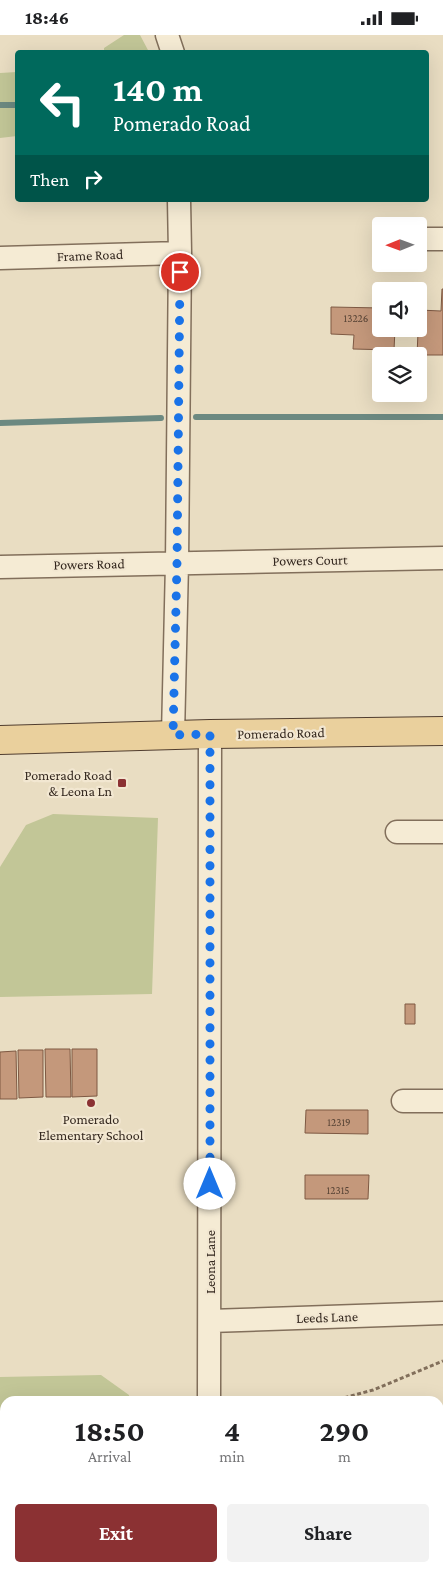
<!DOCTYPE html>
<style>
body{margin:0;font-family:"Crimson Pro",serif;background:#f2f2f2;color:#202124;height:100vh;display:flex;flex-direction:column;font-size:19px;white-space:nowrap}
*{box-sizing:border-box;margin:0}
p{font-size:16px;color:#757577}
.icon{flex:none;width:28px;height:28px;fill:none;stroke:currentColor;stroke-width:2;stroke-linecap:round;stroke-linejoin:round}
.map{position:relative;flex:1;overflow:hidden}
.side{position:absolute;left:0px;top:1361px;width:444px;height:176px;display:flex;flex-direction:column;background:#fff;border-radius:15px 15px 0 0;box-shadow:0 5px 20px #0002}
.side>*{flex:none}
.banner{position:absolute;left:15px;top:15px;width:414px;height:152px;border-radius:5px;box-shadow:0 5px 20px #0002;background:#00695c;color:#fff;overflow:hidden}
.needle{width:32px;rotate:269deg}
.fabs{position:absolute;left:372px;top:182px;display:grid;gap:10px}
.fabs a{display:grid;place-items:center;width:55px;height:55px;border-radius:5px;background:#fff;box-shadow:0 5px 20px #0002;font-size:25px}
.pin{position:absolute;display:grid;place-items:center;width:42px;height:42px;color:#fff;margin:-21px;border:2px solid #fff;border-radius:50%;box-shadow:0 1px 5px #0007}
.me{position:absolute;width:55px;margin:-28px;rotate:0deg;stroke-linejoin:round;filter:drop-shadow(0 0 4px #0008)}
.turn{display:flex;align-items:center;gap:18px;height:105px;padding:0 15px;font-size:22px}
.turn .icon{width:65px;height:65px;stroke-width:2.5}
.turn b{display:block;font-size:35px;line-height:42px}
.then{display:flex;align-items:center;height:48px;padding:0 15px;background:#0003;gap:10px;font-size:19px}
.eta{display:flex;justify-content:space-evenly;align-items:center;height:85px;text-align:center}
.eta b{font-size:30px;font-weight:700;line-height:35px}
.button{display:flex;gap:10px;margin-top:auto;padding:10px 15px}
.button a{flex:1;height:58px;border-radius:5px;background:#8b3133;color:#fff;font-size:20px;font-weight:700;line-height:58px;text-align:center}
.button a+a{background:#f2f2f2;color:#202124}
.status{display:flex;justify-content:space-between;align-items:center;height:35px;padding:0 25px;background:#fff;direction:ltr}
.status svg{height:14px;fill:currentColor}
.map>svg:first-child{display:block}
.green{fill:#c2c697}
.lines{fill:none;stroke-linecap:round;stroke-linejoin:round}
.stream{stroke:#6c8981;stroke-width:6}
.building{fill:#c4987b;stroke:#7e5943}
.minor-casing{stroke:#826f5b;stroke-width:25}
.major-casing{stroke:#503d2f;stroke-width:30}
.path{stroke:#826f5b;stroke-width:3;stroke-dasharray:4 2.5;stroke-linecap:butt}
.minor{stroke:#f5ebd4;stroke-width:22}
.major{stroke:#ead09d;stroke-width:28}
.route{stroke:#1a73e8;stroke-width:9;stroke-dasharray:0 16.2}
.poi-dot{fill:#8b3133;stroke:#f2e7d1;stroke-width:2}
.labels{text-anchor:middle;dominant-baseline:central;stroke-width:4.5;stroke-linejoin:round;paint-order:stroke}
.number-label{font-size:11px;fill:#574335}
.street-label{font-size:14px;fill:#33271e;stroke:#f2e7d1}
.poi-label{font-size:14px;fill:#33271e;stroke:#f2e7d1;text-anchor:end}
</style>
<div class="status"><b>18:46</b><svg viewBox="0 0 49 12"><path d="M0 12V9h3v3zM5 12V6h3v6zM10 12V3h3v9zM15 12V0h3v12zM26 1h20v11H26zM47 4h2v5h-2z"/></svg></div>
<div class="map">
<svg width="443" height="1537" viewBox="0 0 443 1537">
<rect width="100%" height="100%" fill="#e9ddc2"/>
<path class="green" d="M 124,0 L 140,0 L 149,17 L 104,17 L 104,13 Z
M 17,37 L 17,101 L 0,103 L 0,38 Z
M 53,779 L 158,783 L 152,959 L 0,962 L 0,832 L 26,790 Z
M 101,1340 L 129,1360 L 129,1366 L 5,1366 L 5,1391 L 0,1391 L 0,1342 Z
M 0,1425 L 5,1425 L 5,1532 L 106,1532 L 106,1537 L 0,1537 Z"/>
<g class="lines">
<path class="stream" d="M 0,70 L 18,70
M 196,382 L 443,382
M 0,388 L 161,383"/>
</g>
<path class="building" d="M 442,254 L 443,254 L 443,320 L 417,320 L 419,275 L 441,276 Z
M 331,272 L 381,273 L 381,294 L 395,294 L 394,315 L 353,314 L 354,300 L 331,299 Z
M 405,969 L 415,969 L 415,989 L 405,989 Z
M 45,1014 L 70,1014 L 71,1062 L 46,1062 Z
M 72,1014 L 97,1014 L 97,1061 L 72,1062 Z
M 18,1015 L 43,1015 L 43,1062 L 19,1063 Z
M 16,1016 L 17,1064 L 0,1064 L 0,1017 Z
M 306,1075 L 368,1075 L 368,1099 L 305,1098 Z
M 305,1140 L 369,1140 L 368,1164 L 305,1164 Z"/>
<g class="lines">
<g class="minor-casing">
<path id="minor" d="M 167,0 L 173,18
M 419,204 L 443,204
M 0,223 L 180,218
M 0,532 L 443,523
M 173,700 L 177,528 L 180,218 L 179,165
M 397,797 L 443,797
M 403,1066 L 443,1066
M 210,1286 L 443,1278
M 209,1366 L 210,699"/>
</g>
<g class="major-casing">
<path id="major" d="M 0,705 L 210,699 L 443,696"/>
</g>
<path class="path" d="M 332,1366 L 373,1355 L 443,1326
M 138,1532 L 138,1537"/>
<use href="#minor" class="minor"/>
<use href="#major" class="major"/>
</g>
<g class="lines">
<path class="route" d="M 180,237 L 177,528 L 173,700 L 210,699 L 210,1149"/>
</g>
<g class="poi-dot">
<rect x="117" y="743" width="10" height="10" rx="2.5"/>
<circle cx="91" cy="1068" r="5"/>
</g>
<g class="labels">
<g class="number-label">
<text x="356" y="283">13226</text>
<text x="339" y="1087">12319</text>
<text x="338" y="1155">12315</text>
</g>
<g class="street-label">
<text transform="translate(90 220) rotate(-2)">Frame Road</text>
<text transform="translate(310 525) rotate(-1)">Powers Court</text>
<text transform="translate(89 529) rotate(-1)">Powers Road</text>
<text transform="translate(281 698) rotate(-1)">Pomerado Road</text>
<text transform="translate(210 1227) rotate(-90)">Leona Lane</text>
<text transform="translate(327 1282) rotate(-2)">Leeds Lane</text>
</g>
<g class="poi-label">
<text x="112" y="740">Pomerado Road<tspan x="112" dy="16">&amp; Leona Ln</tspan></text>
<text x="91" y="1084" text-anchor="middle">Pomerado<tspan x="91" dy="16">Elementary School</tspan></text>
</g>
</g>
</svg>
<div class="fabs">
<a><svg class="needle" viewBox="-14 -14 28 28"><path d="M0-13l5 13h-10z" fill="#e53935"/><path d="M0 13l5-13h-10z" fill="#757577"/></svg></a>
<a><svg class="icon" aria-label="sound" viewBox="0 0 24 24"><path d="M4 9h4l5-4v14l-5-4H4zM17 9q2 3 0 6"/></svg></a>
<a><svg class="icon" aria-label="layers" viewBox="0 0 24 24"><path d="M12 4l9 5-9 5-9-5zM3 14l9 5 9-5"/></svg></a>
</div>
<div class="pin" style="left:180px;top:237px;background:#d93025"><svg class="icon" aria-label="arrive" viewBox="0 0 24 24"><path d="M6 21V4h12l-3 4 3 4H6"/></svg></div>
<svg class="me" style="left:210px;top:1149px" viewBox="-20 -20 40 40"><circle r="19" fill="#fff"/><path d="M0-13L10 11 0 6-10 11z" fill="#1a73e8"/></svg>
<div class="banner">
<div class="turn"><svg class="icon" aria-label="left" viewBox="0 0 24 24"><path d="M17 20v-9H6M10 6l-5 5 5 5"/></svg><div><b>140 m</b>Pomerado Road</div></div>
<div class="then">Then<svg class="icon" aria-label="right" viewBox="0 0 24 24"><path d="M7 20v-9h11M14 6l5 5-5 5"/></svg></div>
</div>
<section class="side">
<div class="eta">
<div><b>18:50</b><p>Arrival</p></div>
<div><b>4</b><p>min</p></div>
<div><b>290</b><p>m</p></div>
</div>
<div class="button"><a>Exit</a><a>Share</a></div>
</section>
</div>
